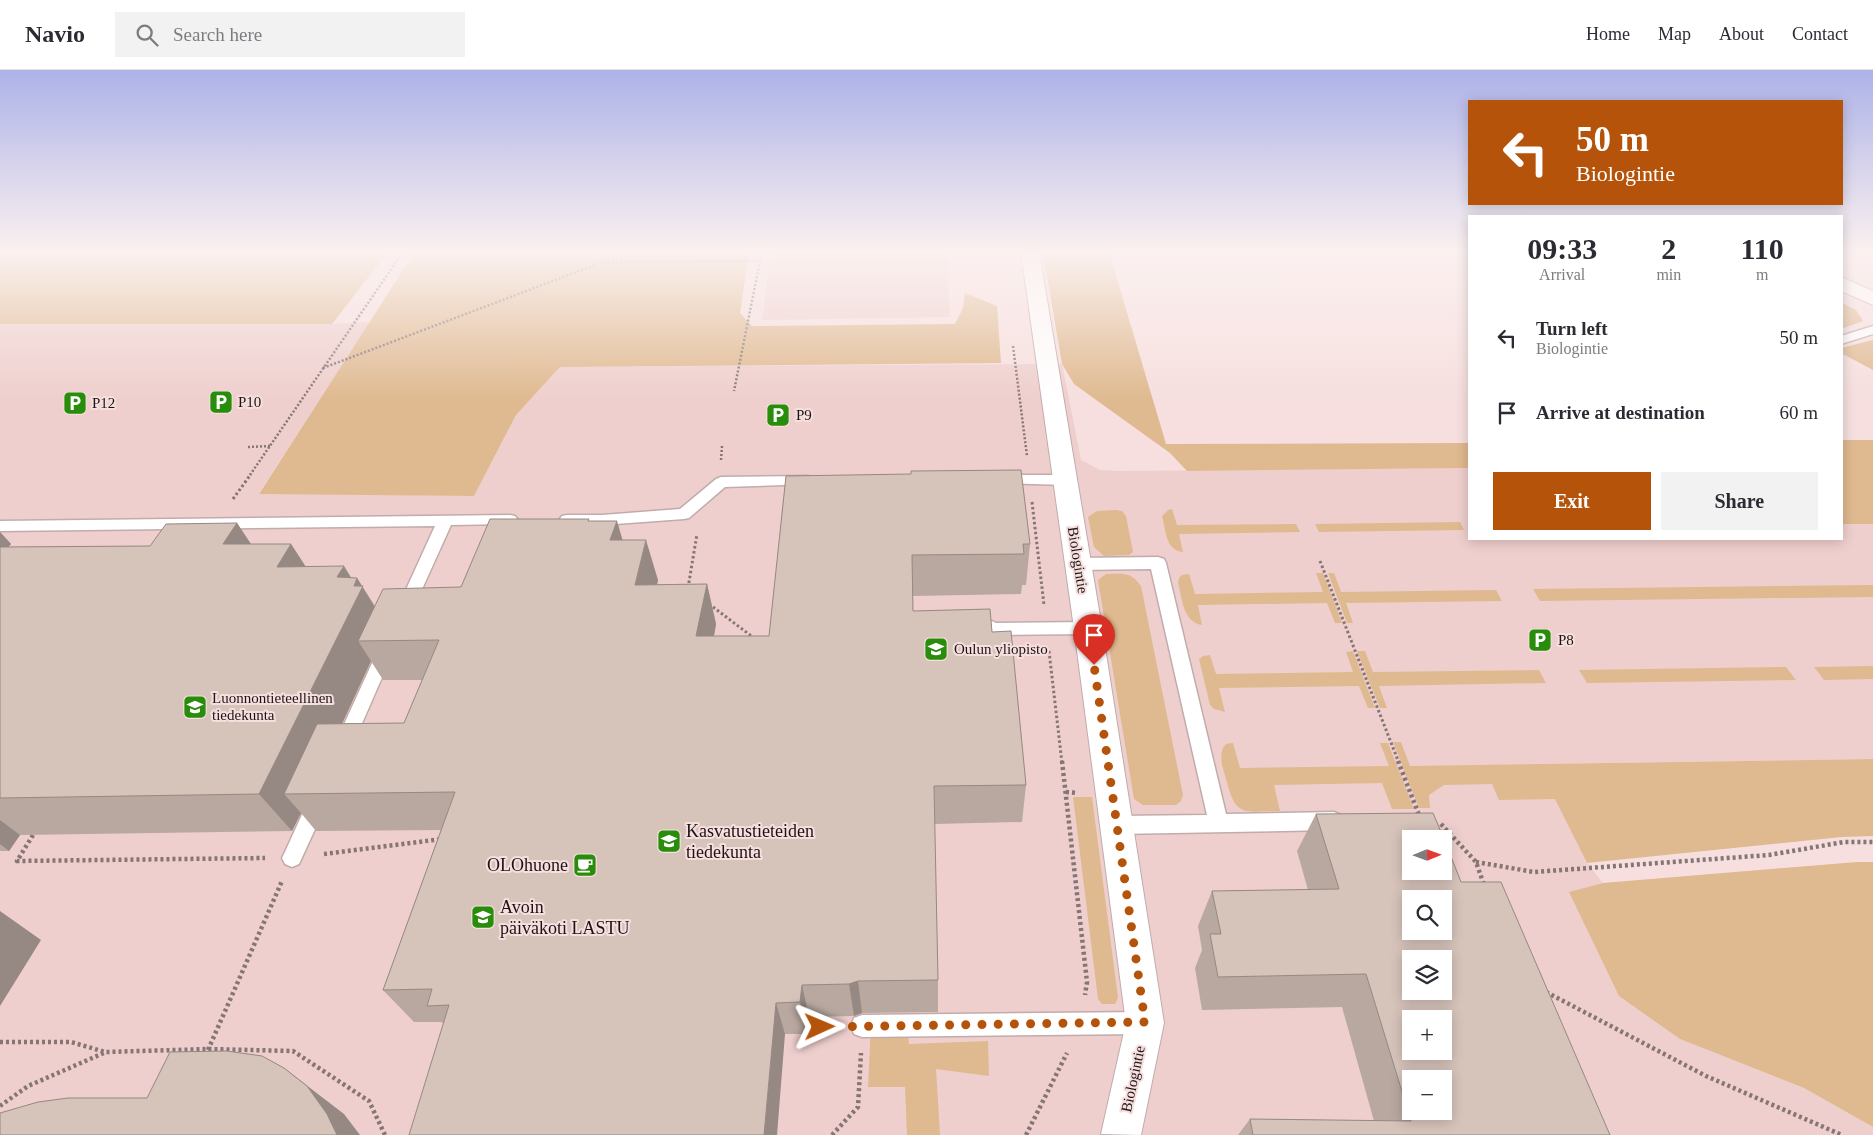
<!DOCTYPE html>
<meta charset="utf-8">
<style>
body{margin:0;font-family:Georgia,serif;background:#f2f2f3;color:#2b2b33;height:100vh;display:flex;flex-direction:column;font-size:19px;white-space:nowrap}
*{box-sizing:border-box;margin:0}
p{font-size:16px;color:#7c7c81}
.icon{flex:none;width:28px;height:28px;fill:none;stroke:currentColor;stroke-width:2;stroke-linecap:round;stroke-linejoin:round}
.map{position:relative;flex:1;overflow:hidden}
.side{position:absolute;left:1468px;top:145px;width:375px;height:325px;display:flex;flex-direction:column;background:#fff;border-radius:0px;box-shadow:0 2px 12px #0003}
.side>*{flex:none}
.hud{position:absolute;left:1468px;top:30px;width:375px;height:105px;border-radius:0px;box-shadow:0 2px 12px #0003;background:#b45309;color:#fff;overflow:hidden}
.needle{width:32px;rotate:89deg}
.tools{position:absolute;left:1402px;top:760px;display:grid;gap:10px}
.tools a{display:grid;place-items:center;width:50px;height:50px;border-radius:0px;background:#fff;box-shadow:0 2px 12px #0003;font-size:25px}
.pin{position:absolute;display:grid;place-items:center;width:42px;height:42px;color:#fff;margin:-51px -21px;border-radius:50% 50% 50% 0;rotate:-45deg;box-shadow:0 0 5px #0007}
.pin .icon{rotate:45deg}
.me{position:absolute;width:55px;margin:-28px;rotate:89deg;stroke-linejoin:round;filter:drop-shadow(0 0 4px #0008)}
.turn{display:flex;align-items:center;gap:18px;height:105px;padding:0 25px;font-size:22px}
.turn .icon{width:65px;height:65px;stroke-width:2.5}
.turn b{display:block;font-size:35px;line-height:42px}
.eta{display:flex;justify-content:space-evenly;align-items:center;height:85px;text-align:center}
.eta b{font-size:30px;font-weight:700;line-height:35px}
.cta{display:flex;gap:10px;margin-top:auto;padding:10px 25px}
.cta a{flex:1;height:58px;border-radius:0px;background:#b45309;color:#fff;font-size:20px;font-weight:700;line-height:58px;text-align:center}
.cta a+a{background:#f2f2f3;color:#2b2b33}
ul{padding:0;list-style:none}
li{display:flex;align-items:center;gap:15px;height:75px;padding:0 25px}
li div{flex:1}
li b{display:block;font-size:19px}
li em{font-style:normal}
header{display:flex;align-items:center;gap:30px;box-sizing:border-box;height:70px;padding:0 25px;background:#fff;border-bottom:1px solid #e1e1e2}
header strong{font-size:24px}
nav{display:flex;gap:28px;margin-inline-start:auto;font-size:18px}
.search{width:350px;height:45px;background:#f2f2f3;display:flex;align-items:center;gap:12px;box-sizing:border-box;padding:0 18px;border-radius:0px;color:#7c7c81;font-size:19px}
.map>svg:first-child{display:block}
.built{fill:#eecfcd;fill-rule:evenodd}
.green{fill:#dfb98f}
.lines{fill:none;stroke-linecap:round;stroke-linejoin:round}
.service-casing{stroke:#c1acab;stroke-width:3}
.minor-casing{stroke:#c1acab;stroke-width:2}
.tertiary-casing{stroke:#c1acab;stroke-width:2}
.path-far2{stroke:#857575;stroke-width:2.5;stroke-dasharray:2 2;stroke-linecap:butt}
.path-far1{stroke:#857575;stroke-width:3;stroke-dasharray:2.5 2.5;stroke-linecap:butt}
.path{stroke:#857575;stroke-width:4.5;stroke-dasharray:3 3;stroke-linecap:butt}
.service{fill:#fff;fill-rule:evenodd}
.minor{fill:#fff;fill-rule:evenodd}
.tertiary{fill:#fff;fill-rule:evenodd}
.wall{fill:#b8a8a0;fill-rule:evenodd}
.shaded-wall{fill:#968882}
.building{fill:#d6c3ba;stroke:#968882;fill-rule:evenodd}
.route{stroke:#b45309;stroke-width:9;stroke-dasharray:0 16.2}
.labels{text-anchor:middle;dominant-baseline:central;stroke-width:4;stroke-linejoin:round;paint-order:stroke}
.poi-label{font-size:15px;fill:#1c1414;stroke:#f6dfde;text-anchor:start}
.street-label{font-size:15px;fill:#1c1414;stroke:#f6dfde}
.near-poi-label{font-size:18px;fill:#1c1414;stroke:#f6dfde;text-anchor:start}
</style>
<header>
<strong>Navio</strong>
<div class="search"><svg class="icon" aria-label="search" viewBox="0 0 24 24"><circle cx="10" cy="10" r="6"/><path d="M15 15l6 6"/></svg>Search here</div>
<nav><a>Home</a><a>Map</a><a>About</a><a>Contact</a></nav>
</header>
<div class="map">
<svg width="1873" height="1065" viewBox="0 0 1873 1065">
<rect width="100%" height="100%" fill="#f6dfde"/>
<path class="built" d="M 771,182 L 947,182 L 950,247 L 762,250 Z
M 370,252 L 259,423 L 474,426 L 516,345 L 560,297 L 1062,294 L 1081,390 L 1100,400 L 1117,401 L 1469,398 L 1469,469 L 1841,469 L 1841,454 L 1873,454 L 1873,689 L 1538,694 L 1587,793 L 1603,813 L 1570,822 L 1680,969 L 1804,1018 L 1873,1057 L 1873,1065 L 0,1065 L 0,254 L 332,254 ZM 1411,769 L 1444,769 L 1444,801 L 1411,801 ZM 1411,829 L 1444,829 L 1444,861 L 1411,861 ZM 1411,889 L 1444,889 L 1444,921 L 1411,921 ZM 1411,949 L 1444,949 L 1444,981 L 1411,981 ZM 1411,1009 L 1444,1009 L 1444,1041 L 1411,1041 Z"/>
<path class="green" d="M 0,182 L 388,182 L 332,254 L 0,254 Z
M 417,182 L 749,182 L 740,243 L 752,256 L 955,254 L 963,238 L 965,223 L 997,236 L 1001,293 L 560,297 L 516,345 L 474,426 L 259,424 L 414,183 Z
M 1043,182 L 1109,182 L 1166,374 L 1469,373 L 1469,398 L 1187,401 L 1170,383 L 1074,314 L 1062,294 Z
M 1841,232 L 1856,240 L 1863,251 L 1841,259 Z
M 1873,270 L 1873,300 L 1841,283 L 1841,278 Z
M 1841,370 L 1873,370 L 1873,454 L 1841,454 Z
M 1172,439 L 1177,455 L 1296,454 L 1300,462 L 1179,464 L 1183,482 C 1165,480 1166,460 1162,446 L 1168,440 Z
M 1116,440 L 1122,441 L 1126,446 L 1133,482 L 1129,485 L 1104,486 L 1094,477 L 1088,447 L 1097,441 Z
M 1460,452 L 1464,460 L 1319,462 L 1315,454 Z
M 1316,503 L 1323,503 L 1342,553 L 1335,553 L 1327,533 L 1198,535 L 1202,555 C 1183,552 1182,529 1178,512 L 1179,508 L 1182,505 L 1189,504 L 1195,524 L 1323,522 Z
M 1328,503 L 1334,503 L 1341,522 L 1496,520 L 1502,531 L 1346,533 L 1353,553 L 1347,553 Z
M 1106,504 C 1123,504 1130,501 1141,516 L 1183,725 L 1181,731 L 1176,735 L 1143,735 L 1134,729 L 1098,510 Z
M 1873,515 L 1873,527 L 1540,531 L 1533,519 Z
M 1353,581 L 1375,638 L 1368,638 L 1359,616 L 1219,618 L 1225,642 L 1214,639 L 1210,635 L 1199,589 L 1203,586 L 1210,585 L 1216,604 L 1353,602 L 1346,582 Z
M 1357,581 L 1365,581 L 1373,602 L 1539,600 L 1546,613 L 1379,616 L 1387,638 L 1380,638 Z
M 1873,596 L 1873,609 L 1824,610 L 1814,597 Z
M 1786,597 L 1796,610 L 1587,613 L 1579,600 Z
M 1393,672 L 1401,672 L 1410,696 L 1873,689 L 1873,766 L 1842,767 L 1587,793 L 1555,729 L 1499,730 L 1492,714 L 1444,715 L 1429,725 L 1430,738 L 1419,738 Z
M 1233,673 L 1240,698 L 1389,696 L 1380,673 L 1388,673 L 1414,739 L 1392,739 L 1382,713 L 1274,715 L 1280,741 C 1244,741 1236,749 1226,709 C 1223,699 1219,688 1223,678 L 1226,674 Z
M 1073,727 L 1092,727 L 1118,928 L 1115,934 L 1102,934 L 1098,929 Z
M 1857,792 L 1873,792 L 1873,1057 L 1804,1018 L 1680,969 L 1619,926 L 1569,822 L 1603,813 Z
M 871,956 L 907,956 L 909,974 L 988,971 L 989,1006 L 936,999 L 940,1065 L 907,1065 L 905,1017 L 868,1017 Z"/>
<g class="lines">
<g class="service-casing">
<path id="service" d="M 1873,256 L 1873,264 L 1841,274 L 1841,266 Z
M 1000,405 L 1065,405 L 1070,407 L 1072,410 L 1070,413 L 1065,415 L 995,413 L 993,410 L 995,407 Z
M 808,406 L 813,408 L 815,411 L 813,414 L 725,417 L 689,448 L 684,449 L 602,455 L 567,455 L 562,454 L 559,450 L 562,446 L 567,445 L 602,445 L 680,439 L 716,409 L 721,407 Z
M 510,445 L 515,446 L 518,450 L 515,454 L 451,455 L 414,537 L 412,541 L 406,543 L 400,541 L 398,537 L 435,456 L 0,461 L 0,451 Z
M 1158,487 L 1164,489 L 1166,493 L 1226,744 L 1334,742 L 1341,745 L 1344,751 L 1341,757 L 1334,760 L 1117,764 L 1110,761 L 1107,755 L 1110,749 L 1117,746 L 1207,745 L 1151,499 L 1078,500 L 1072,498 L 1070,494 L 1072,490 L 1078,488 Z
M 977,544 L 996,553 L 1088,552 L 1094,554 L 1096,558 L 1094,562 L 1088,564 L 993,565 L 967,554 L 965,550 L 967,546 Z
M 386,574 L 392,575 L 394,580 L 353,674 L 350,679 L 344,682 L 338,679 L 335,674 L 378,580 L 380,575 Z
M 317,725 L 324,727 L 327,733 L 299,794 L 292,797 L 285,794 L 282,788 L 285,782 L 310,727 Z
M 1145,942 L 1153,945 L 1156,953 L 1153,961 L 1145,964 L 862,967 L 854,964 L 851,956 L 854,948 L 862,945 Z"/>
</g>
<g class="minor-casing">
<path id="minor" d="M 1021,182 L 1039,182 L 1102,558 L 1164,953 L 1141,1065 L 1101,1064 L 1126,953 L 1074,558 Z"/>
</g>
<g class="tertiary-casing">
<path id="tertiary" d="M 1841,207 L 1873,221 L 1873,235 L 1841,221 Z"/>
</g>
<path class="path-far2" d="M 1013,276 L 1027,386
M 323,298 L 603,192 L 760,191 L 734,321
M 248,377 L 270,376
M 721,390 L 722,376
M 250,405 L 403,182"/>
<path class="path-far1" d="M 233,429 L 251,404
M 1032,432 L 1044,535
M 1320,491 L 1399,693
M 688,518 L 697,464
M 709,534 L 754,568
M 1049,581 L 1062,693"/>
<path class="path" d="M 1062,691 L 1087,912 L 1085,925
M 1398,691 L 1419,745
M 1066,722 L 1078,723
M 1441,754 L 1476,792 L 1484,815
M 33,765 L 17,791 L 265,788
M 324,784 L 442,769
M 1476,792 L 1534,802 L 1769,785 L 1844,772 L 1873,772
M 1546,922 L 1706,1006 L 1842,1065
M 821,947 L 820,957 L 833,956
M 0,972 L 71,972 L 105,982
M 208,980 L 282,811
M 0,1036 L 28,1016 L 106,982 L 209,979 L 293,981 L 369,1031 L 385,1065
M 832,1065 L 858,1037 L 861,983
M 1026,1065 L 1067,983"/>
<use href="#service" class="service"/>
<use href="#minor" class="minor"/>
<use href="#tertiary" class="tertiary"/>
</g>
<path class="wall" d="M 786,406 L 1030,474 L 1026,515 L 1022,515 L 1021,524 L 913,526 L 913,541 L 992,562 L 1026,715 L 1022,752 L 934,754 L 938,910 L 938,942 L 862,943 L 854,946 L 809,947 L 808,964 L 785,964 L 443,953 L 441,952 L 414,952 L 383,920 L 441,760 L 316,761 L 301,743 L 292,761 L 20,765 L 9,781 L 0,781 L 0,462 L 11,474 L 8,477 L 150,476 L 237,453 L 251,474 L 291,474 L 305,496 L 351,508 L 357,508 L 375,536 L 461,517 L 589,449 L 589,451 L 622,470 L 658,510 L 657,515 L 707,514 L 716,554 L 714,566 L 769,566 ZM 371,591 L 383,610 L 422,610 L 404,653 L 342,654 Z
M 1316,744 L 1461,812 L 1610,1065 L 1238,1065 L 1250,1049 L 1374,1051 L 1342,937 L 1202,940 L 1195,898 L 1202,880 L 1198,856 L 1212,821 L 1308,820 L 1297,781 Z"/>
<path class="shaded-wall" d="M 617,451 L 629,492 L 610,470 Z
M 237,453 L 264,494 L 223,474 Z
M 0,462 L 11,474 L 0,486 Z
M 646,470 L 658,510 L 647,555 L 635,515 Z
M 291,474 L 317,514 L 277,497 Z
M 344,496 L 355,514 L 357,508 L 387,557 L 358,571 L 371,591 L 310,723 L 284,724 L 301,743 L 292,761 L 259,724 L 337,507 Z
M 707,514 L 716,554 L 707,606 L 696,566 Z
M 0,750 L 20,765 L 9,781 L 0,774 Z
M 0,841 L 41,870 L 0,936 Z
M 858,911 L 862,943 L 854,946 L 849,914 Z
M 802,915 L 809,947 L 808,964 L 800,932 Z
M 776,933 L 785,964 L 777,1065 L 764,1065 Z
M 284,998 L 344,1044 L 360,1065 L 337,1065 Z"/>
<path class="building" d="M 1021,400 L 1030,474 L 1023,474 L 1024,484 L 912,485 L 913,541 L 990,539 L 992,562 L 1011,561 L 1026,715 L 934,716 L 938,910 L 858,911 L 849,914 L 802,915 L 800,932 L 776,933 L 764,1065 L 409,1065 L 449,935 L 427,936 L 432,919 L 383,920 L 455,722 L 284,724 L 317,654 L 404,653 L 439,570 L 358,571 L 383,519 L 461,517 L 490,449 L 589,449 L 588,451 L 617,451 L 610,470 L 646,470 L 635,515 L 707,514 L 696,566 L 769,566 L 786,406 L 911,404 L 911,401 Z
M 237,453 L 223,474 L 291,474 L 277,497 L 344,496 L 337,507 L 357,508 L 354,516 L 363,516 L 259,724 L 0,728 L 0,477 L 150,476 L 166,454 Z
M 1433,743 L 1444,769 L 1411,769 L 1411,801 L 1444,801 L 1444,769 L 1461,812 L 1501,812 L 1610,1065 L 1253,1065 L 1250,1049 L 1411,1051 L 1366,904 L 1218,907 L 1210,864 L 1221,864 L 1212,821 L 1339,819 L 1316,744 ZM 1411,829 L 1444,829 L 1444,861 L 1411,861 ZM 1411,889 L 1444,889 L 1444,921 L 1411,921 ZM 1411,949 L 1444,949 L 1444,981 L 1411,981 ZM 1411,1009 L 1444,1009 L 1444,1041 L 1411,1041 Z
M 227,981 L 262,986 L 284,998 L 307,1016 L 327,1044 L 337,1065 L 0,1065 L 0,1043 L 38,1032 L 68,1028 L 147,1028 L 170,982 Z"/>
<linearGradient id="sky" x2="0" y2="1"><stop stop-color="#adb2e8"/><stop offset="0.55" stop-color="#fbf1f0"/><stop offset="1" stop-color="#fbf1f0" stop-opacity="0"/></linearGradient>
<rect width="1873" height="331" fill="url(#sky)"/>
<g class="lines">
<path class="route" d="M 820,957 L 1145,952 L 1094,595"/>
</g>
<defs>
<g id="parking-square" transform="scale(1.25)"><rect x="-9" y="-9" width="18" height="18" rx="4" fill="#288d0a" stroke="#f6dfde"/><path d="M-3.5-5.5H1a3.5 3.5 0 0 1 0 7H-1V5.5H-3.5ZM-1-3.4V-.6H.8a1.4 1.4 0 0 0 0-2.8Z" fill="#fff"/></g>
<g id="university-square" transform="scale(1.25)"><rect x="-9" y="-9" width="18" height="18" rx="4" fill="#288d0a" stroke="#f6dfde"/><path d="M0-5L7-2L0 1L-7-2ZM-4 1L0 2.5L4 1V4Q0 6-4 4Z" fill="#fff"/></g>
<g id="cafe-square" transform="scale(1.25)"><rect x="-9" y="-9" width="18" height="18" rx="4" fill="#288d0a" stroke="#f6dfde"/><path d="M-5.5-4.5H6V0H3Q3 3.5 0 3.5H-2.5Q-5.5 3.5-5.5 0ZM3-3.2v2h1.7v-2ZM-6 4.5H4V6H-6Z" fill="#fff"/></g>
<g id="school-square" transform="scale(1.25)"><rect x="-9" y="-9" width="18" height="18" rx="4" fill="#288d0a" stroke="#f6dfde"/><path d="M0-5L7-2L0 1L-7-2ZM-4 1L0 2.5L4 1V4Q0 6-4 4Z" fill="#fff"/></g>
</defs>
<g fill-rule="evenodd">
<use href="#parking-square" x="221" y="332"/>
<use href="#parking-square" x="75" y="333"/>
<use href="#parking-square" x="778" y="345"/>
<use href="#parking-square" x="1540" y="570"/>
<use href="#university-square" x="936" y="579"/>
<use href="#university-square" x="195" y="637"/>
<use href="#university-square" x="669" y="771"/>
<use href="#cafe-square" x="585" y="795"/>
<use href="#school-square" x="483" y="847"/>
</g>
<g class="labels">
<g class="poi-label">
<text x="238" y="332">P10</text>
<text x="92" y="333">P12</text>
<text x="796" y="345">P9</text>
<text x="1558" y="570">P8</text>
<text x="954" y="579">Oulun yliopisto</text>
<text x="212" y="628">Luonnontieteellinen<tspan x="212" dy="17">tiedekunta</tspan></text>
</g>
<g class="street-label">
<text transform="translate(1078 490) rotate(81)">Biologintie</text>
<text transform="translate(1133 1009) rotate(-78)">Biologintie</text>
</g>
<g class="near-poi-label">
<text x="686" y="761">Kasvatustieteiden<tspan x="686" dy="21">tiedekunta</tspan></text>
<text x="568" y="795" text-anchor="end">OLOhuone</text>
<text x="500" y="837">Avoin<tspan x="500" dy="21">päiväkoti LASTU</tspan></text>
</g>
</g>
</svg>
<div class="tools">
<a><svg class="needle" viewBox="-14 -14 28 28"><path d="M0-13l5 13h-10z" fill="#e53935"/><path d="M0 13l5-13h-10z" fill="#7c7c81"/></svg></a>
<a><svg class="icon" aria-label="search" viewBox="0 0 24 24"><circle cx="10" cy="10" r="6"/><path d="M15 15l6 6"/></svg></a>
<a><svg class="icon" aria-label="layers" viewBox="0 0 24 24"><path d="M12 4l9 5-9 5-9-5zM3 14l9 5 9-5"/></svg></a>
<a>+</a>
<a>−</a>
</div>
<div class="pin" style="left:1094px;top:595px;background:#d93025"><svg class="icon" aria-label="arrive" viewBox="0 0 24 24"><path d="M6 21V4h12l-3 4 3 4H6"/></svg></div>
<svg class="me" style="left:820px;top:957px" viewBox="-20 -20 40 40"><path d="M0-17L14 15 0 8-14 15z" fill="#b45309" stroke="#fff" stroke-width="4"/></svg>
<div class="hud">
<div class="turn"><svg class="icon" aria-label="left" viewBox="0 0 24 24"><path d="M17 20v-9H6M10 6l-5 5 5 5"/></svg><div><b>50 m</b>Biologintie</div></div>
</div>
<section class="side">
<div class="eta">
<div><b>09:33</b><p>Arrival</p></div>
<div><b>2</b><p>min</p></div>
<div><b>110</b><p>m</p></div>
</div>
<ul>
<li><svg class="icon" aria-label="left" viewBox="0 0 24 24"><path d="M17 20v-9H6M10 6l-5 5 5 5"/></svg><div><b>Turn left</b><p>Biologintie</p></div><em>50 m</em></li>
<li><svg class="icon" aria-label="arrive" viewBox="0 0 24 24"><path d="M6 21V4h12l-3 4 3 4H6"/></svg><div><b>Arrive at destination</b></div><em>60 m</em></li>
</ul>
<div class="cta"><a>Exit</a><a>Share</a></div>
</section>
</div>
